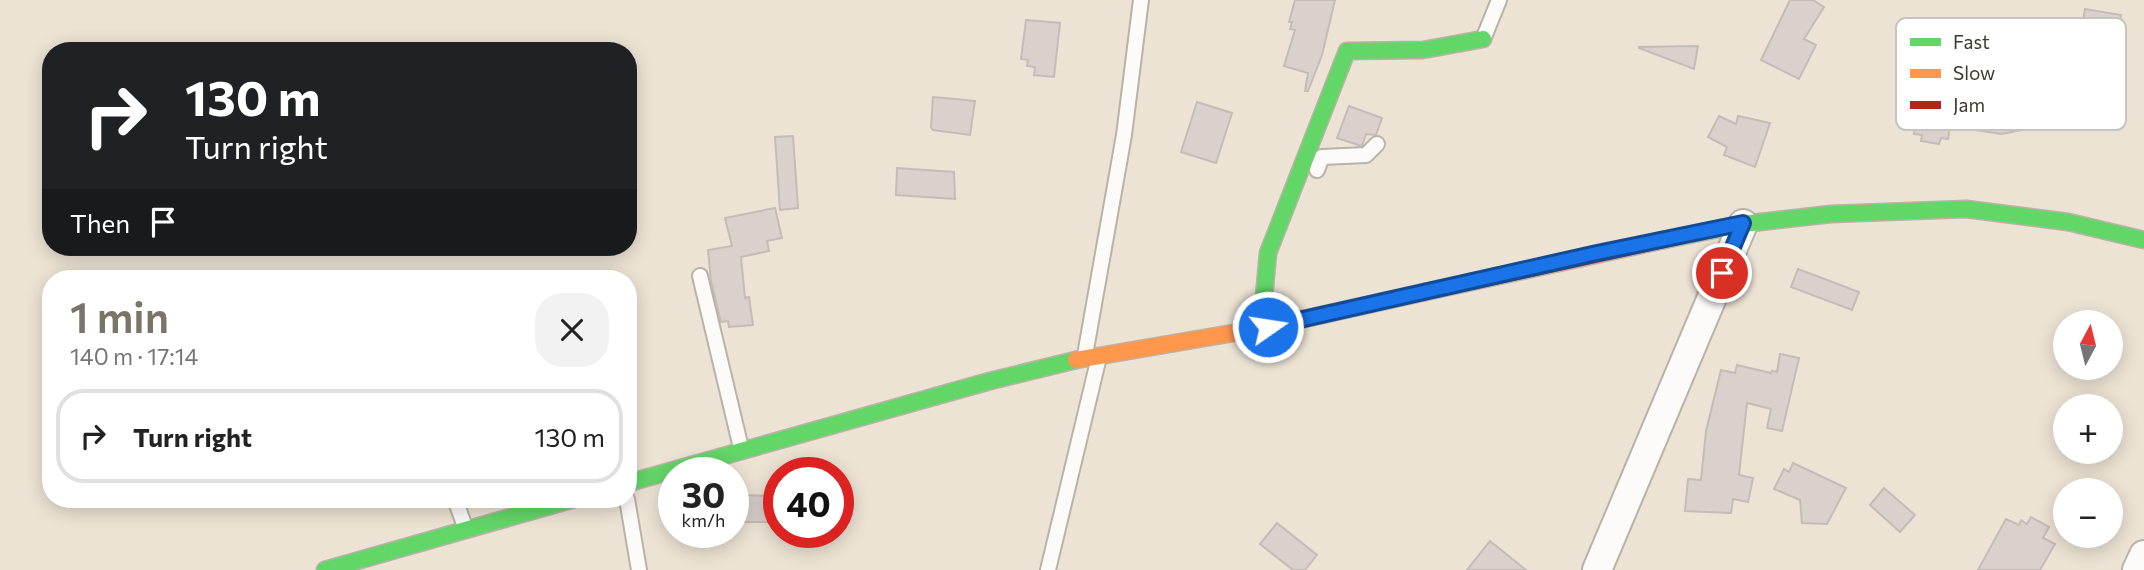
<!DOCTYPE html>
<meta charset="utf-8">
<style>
body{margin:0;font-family:Commissioner,sans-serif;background:#f2f2f2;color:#222;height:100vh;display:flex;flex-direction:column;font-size:26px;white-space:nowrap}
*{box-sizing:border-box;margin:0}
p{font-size:23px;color:#767676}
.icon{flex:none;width:38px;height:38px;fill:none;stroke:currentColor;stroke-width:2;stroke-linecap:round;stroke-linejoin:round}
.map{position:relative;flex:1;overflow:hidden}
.details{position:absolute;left:42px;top:270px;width:595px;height:238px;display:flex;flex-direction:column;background:#fff;border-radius:28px;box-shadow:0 4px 18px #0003}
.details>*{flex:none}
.hud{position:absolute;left:42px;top:42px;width:595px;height:214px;border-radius:28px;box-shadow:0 4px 18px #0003;background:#202124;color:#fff;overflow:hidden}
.needle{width:46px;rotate:7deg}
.buttons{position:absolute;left:2053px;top:310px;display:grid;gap:14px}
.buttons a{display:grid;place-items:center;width:70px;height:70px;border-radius:50%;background:#fff;box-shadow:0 4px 18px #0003;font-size:35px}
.speed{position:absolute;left:658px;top:457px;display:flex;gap:14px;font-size:35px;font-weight:700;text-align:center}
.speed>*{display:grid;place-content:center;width:91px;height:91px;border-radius:50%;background:#fff;box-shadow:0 4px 18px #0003;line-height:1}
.speed small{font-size:18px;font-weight:400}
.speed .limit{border:10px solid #d22;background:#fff;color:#111}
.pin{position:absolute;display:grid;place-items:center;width:60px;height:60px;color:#fff;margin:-30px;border:4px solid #fff;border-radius:50%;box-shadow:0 2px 7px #0007}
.me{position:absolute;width:77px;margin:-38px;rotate:77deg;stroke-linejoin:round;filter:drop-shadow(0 0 5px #0008)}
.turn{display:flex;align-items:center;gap:24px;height:147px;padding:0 28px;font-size:32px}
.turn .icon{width:91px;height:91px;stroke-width:2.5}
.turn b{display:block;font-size:49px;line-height:60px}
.then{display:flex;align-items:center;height:66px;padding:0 28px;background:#0003;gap:14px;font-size:26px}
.round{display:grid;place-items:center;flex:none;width:74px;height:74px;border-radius:28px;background:#f2f2f2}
.summary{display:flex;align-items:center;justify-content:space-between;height:119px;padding:0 28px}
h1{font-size:42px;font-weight:600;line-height:52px;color:#7c7468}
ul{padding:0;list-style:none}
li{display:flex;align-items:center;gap:21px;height:94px;margin:0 14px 10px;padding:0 14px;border:4px solid #e0e0e0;border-radius:28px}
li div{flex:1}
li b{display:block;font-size:26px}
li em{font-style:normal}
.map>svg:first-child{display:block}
.building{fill:#dad1cd;stroke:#c5bbb7;stroke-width:2}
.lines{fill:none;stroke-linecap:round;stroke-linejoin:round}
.lane-casing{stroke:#b9b2a6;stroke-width:18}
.street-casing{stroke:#b9b2a6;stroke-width:32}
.fast-casing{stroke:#b9b2a6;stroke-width:19}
.slow-casing{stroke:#b9b2a6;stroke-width:19}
.jam-casing{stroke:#b9b2a6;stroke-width:19}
.lane{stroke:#fcfbf9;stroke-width:14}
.street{stroke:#fcfbf9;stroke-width:28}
.fast{stroke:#63d668;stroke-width:16}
.slow{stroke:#ff974d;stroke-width:16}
.jam{stroke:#b3261e;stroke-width:16}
.route-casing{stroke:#114b97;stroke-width:18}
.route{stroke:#1a73e8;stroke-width:12}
.key{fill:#fff;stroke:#c5c4c0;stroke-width:2}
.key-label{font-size:19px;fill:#3f392e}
</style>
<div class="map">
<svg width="2144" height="570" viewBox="0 0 2144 570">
<rect width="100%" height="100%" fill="#ece3d4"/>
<path class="building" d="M 1295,0 L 1335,0 L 1322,55 L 1308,91 L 1305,91 L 1308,73 L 1284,66 L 1295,30 L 1290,29 L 1292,22 L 1289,22 Z
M 1790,0 L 1813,0 L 1824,7 L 1804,39 L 1816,45 L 1799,79 L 1761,60 Z
M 2085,9 L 2121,15 L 2116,50 L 2079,45 Z
M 1026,20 L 1060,23 L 1054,77 L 1034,75 L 1035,67 L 1027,66 L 1028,60 L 1021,59 Z
M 1698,46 L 1694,69 L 1639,48 L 1639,47 Z
M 2007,67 L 2028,69 L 2028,75 L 2036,78 L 2040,85 L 2040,94 L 2033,102 L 2035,119 L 2032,125 L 2027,129 L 2001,134 L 1950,126 L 1948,139 L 1941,138 L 1939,144 L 1921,141 L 1922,135 L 1914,134 L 1921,87 L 1986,95 L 1989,69 L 2006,71 Z
M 933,97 L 975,101 L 970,135 L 933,130 L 931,127 Z
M 1197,102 L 1232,113 L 1216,163 L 1181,152 Z
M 1349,106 L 1382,118 L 1376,135 L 1366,134 L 1362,146 L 1337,138 Z
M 1719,116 L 1736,124 L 1738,116 L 1770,123 L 1755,167 L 1724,155 L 1727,147 L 1708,137 Z
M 793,136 L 798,208 L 780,210 L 775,137 Z
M 897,168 L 954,172 L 955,199 L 896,195 Z
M 775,208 L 782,238 L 767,241 L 769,251 L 741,257 L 745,298 L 749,297 L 753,325 L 729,327 L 728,321 L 721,322 L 711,281 L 708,250 L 732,246 L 725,218 Z
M 1798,269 L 1859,292 L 1852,310 L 1791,287 Z
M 1780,354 L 1799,358 L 1782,431 L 1767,428 L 1771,409 L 1747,403 L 1739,475 L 1753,478 L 1748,502 L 1733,499 L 1731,513 L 1685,511 L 1688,479 L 1701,480 L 1706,431 L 1721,370 L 1735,373 L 1737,365 L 1771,373 L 1772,371 L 1777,372 Z
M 1793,463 L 1846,488 L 1827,524 L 1802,523 L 1800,500 L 1774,489 L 1784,469 L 1789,472 Z
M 1884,488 L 1915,515 L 1900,532 L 1870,505 Z
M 737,495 L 779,496 L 779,522 L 736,522 Z
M 2031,517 L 2049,527 L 2043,538 L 2055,544 L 2040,570 L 1978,570 L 2006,519 L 2019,525 L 2021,520 L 2027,524 Z
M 1277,523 L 1317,555 L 1305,570 L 1293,570 L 1260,544 Z
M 1490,541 L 1526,570 L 1467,570 Z"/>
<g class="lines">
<g class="lane-casing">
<path id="lane" d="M 1484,37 L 1499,0
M 1317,170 L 1322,157 L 1366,155 L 1377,144
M 700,276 L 741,448
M 1085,355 L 1124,135 L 1141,0
M 455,499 L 465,527
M 627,499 L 639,570
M 1048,570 L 1099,357"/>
</g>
<g class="street-casing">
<path id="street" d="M 1597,570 L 1743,224
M 2137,570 L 2144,555"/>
</g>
<g class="fast-casing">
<path id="fast" d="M 1664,240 L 1743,224 L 1831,214 L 1966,209 L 2068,222 L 2144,240
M 1268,327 L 1264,297 L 1268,253 L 1347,51 L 1423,50 L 1483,39
M 628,483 L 990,381 L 1076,360
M 325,570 L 574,499"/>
</g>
<g class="slow-casing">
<path id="slow" d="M 1076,360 L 1268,327 L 1425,292"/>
</g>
<g class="jam-casing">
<path id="jam" d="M 1425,292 L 1664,240"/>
</g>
<use href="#lane" class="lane"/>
<use href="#street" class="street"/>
<use href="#fast" class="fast"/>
<use href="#slow" class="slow"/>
<use href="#jam" class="jam"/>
</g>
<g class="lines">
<g class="route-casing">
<path id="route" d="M 1268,327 L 1597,253 L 1743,223 L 1722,273"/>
</g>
<use href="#route" class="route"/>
</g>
<rect x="1896" y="18" width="230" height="112" rx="10" class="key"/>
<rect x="1910" y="38" width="31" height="8" fill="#63d668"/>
<rect x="1910" y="69" width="31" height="9" fill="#ff974d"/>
<rect x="1910" y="101" width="31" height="8" fill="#b3261e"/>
<g class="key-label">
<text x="1953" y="49">Fast</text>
<text x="1953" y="80">Slow</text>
<text x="1953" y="112">Jam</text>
</g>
</svg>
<div class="buttons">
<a><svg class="needle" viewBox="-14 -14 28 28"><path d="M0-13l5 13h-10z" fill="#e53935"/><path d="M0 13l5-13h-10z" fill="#767676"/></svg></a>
<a>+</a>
<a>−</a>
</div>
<div class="speed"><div>30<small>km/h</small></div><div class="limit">40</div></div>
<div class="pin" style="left:1722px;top:273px;background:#d93025"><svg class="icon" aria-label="arrive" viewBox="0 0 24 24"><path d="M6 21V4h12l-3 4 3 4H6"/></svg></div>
<svg class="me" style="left:1268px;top:327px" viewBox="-20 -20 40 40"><circle r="17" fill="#1a73e8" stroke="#fff" stroke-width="3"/><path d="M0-11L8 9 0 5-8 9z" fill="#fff"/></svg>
<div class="hud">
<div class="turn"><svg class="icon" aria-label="right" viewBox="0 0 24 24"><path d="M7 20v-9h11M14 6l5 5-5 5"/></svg><div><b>130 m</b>Turn right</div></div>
<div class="then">Then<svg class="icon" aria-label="arrive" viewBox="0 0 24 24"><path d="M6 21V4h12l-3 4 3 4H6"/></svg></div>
</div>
<section class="details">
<div class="summary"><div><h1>1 min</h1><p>140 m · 17:14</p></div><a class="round"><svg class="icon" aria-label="close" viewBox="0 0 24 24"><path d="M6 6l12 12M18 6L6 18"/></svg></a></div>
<ul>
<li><svg class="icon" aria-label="right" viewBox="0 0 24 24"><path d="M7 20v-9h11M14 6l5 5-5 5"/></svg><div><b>Turn right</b></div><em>130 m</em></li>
</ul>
</section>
</div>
